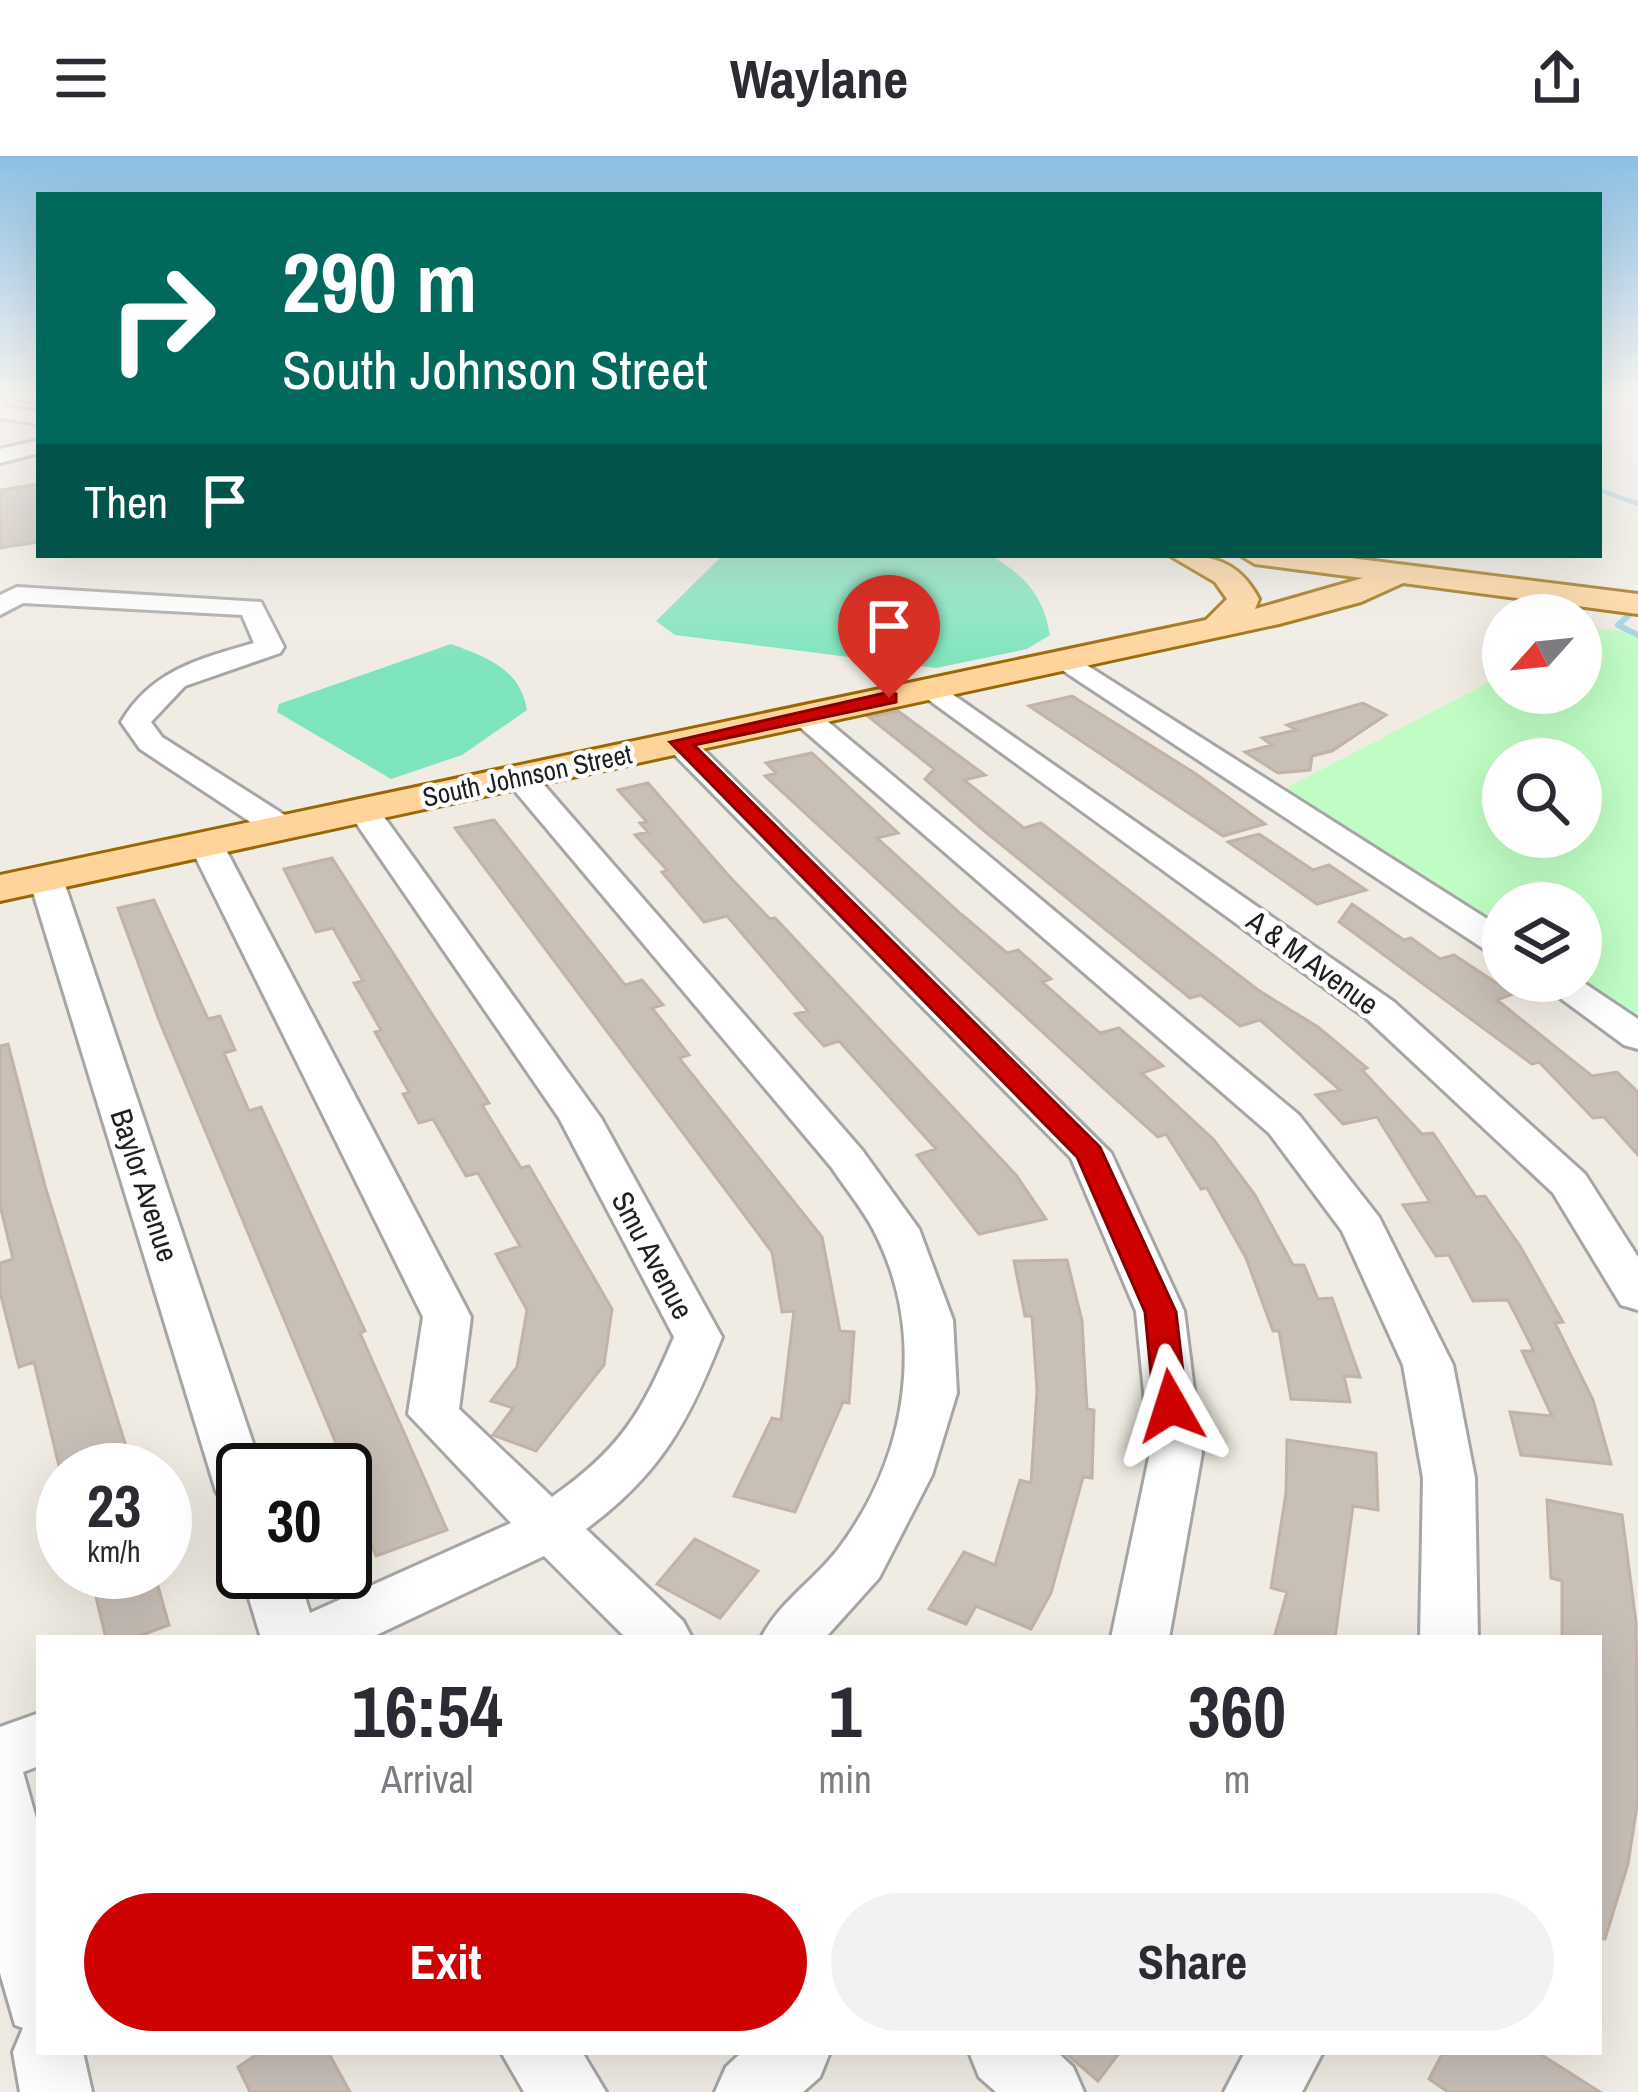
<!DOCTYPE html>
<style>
body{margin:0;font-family:"Archivo Narrow",sans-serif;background:#f2f2f3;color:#2b2b33;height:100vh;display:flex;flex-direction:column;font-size:45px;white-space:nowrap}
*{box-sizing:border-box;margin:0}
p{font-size:39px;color:#7c7c81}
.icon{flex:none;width:66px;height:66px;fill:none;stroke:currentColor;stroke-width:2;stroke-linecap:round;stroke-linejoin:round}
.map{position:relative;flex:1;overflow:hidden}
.drawer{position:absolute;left:36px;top:1479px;width:1566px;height:420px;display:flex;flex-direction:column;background:#fff;border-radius:0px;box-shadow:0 12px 48px #0002}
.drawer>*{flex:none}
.hud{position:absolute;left:36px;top:36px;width:1566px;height:366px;border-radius:0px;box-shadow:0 12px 48px #0002;background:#00695c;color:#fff;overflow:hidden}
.needle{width:78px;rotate:243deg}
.controls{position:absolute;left:1482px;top:438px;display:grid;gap:24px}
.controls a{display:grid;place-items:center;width:120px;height:120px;border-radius:50%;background:#fff;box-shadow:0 12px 48px #0002;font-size:60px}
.speed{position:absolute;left:36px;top:1287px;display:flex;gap:24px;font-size:60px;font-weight:700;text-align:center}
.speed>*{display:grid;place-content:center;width:156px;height:156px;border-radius:50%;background:#fff;box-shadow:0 12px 48px #0002;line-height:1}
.speed small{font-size:30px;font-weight:400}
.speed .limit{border:6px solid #111;border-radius:18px;background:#fff;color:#111}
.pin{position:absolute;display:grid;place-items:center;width:102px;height:102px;color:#fff;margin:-123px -51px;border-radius:50% 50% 50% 0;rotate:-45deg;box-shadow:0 0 12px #0007}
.pin .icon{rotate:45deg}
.me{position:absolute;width:132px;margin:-66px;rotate:354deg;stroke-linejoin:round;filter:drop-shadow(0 0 9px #0008)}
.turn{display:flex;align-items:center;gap:42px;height:252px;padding:0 48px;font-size:54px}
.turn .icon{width:156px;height:156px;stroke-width:2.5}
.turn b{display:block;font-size:84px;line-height:102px}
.then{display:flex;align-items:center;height:114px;padding:0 48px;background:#0003;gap:24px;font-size:45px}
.eta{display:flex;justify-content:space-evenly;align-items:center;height:204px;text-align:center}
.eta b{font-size:72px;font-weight:700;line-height:84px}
.button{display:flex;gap:24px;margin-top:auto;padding:24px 48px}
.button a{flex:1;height:138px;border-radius:72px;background:#ce0200;color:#fff;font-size:48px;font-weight:700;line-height:138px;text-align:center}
.button a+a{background:#f2f2f3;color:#2b2b33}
header{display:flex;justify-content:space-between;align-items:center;height:156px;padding:0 48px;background:#fff;font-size:54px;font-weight:700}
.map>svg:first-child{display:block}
.park{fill:#bffdc4;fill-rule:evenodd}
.pitch{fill:#7ee4bd}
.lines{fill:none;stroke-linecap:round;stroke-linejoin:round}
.stream-far1{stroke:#a2d2e0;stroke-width:4.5}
.stream{stroke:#a2d2e0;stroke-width:6}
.building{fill:#c8bfb7;stroke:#c3b3a6;stroke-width:3}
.minor-casing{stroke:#a6a6a6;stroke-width:6}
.major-casing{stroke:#9a6800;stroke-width:6}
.minor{fill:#fff;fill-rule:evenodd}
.major{fill:#ffd49b;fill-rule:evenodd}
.route{fill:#ce0200;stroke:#860100;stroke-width:3}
.labels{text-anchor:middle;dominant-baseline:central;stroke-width:9;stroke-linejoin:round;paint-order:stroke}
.far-street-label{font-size:27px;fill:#1f1f1f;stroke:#fff}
.street-label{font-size:30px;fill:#1f1f1f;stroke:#fff}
</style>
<header><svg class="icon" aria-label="menu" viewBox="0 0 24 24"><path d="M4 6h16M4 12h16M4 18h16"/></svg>Waylane<svg class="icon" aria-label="share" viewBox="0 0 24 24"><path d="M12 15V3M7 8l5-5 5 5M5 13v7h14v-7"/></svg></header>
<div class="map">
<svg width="1638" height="1936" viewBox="0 0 1638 1936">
<rect width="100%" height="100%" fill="#f0ece4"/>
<path class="park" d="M 1595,472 L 1638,477 L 1638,890 L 1581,825 L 1581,747 L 1503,747 L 1503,795 L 1269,641 L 1503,519 L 1503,537 L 1581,537 L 1581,479 ZM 1503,603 L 1581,603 L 1581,681 L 1503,681 Z"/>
<path class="pitch" d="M 723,399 L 990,399 C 1025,420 1043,438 1050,479 L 1027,493 L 936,512 L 675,479 L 656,465 Z
M 451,488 C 486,501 520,512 527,554 L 462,599 L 391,623 L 277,556 L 279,548 Z"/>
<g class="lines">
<path class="stream-far1" d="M 1599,334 L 1638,348"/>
<path class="stream" d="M 1638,451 L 1618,469 L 1638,479"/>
</g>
<path class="building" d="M 39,328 L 39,386 L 0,392 L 0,334 Z
M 1072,540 L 1196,618 L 1265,668 L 1223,680 L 1029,550 Z
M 1363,547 L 1386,559 L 1332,595 L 1312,600 L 1310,614 L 1278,617 L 1245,596 L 1272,589 L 1262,582 L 1296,574 L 1287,569 Z
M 898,555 L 985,619 L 964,624 L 1024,672 L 1041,667 L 1258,834 L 1318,871 L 1367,912 L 1362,914 L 1422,978 L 1433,977 L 1476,1041 L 1485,1040 L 1520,1090 L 1563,1166 L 1555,1167 L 1593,1244 L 1611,1308 L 1521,1299 L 1510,1256 L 1552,1260 L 1522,1195 L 1534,1195 L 1508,1144 L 1473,1145 L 1449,1099 L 1436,1100 L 1403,1049 L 1430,1046 L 1377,961 L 1343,968 L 1316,939 L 1340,934 L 1260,864 L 1240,870 L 1201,839 L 1190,842 L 982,673 L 925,623 L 934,613 L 869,561 Z
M 812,597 L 898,677 L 877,682 L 961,758 L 1007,797 L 1018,794 L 1051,823 L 1042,826 L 1100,877 L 1119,872 L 1163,910 L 1142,917 L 1214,984 L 1255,1039 L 1293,1109 L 1304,1109 L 1318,1143 L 1332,1142 L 1360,1221 L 1344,1220 L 1350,1246 L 1291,1243 L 1279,1175 L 1273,1175 L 1246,1102 L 1207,1032 L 1201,1033 L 1166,978 L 1158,981 L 1101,930 L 765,620 L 776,617 L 766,607 Z
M 648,627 L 728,719 L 770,763 L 775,762 L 1016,1019 L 1046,1063 L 979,1078 L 917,999 L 936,993 L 839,885 L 824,890 L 795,858 L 808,855 L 727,760 L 704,766 L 662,716 L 667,714 L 635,679 L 648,676 L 640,667 L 647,666 L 618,634 Z
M 494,664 L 625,829 L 642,824 L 663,849 L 652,852 L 689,899 L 679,902 L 822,1081 L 840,1175 L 854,1176 L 849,1247 L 843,1246 L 795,1356 L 734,1340 L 772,1262 L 781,1264 L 794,1155 L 782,1156 L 772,1096 L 455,672 Z
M 1259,678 L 1313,714 L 1329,709 L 1366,734 L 1317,748 L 1228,686 Z
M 332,702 L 489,947 L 482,949 L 521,1012 L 529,1010 L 612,1153 L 604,1209 L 536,1295 L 493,1279 L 513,1252 L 491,1245 L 517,1211 L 527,1154 L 496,1098 L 520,1090 L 478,1017 L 466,1020 L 433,963 L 419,967 L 403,938 L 409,936 L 375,876 L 381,874 L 354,827 L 363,825 L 333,772 L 316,776 L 284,713 Z
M 154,744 L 208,863 L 220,860 L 235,894 L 224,897 L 249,955 L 261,951 L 365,1175 L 360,1177 L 447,1374 L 376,1400 L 338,1306 L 343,1304 L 159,864 L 118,752 Z
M 1352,748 L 1404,784 L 1411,782 L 1440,803 L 1454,799 L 1513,838 L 1497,844 L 1592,920 L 1617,916 L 1638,936 L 1638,999 L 1604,961 L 1593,962 L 1539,906 L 1532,908 L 1339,766 Z
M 8,888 L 45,1030 L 129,1300 L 86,1314 L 60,1314 L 34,1206 L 19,1211 L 0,1136 L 0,1107 L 13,1103 L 0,1049 L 0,890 Z
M 1067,1104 L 1082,1165 L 1087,1253 L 1094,1254 L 1092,1322 L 1083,1321 L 1051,1437 L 1031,1473 L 976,1450 L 966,1468 L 929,1453 L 964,1396 L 995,1409 L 1020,1324 L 1031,1327 L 1037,1234 L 1032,1160 L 1025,1160 L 1014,1105 Z
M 1287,1284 L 1376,1297 L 1378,1354 L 1353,1350 L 1335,1482 L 1274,1482 L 1287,1436 L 1271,1432 L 1286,1337 Z
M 1547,1344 L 1622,1359 L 1636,1466 L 1638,1643 L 1628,1708 L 1605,1783 L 1599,1782 L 1599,1482 L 1562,1482 L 1562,1425 L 1551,1422 Z
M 695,1383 L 758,1415 L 720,1462 L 657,1428 Z
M 129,1416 L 154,1416 L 169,1469 L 134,1482 L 106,1482 L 93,1429 Z
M 260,1896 L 328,1896 L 350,1936 L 250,1936 L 238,1911 Z
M 1064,1896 L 1120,1896 L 1098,1925 Z
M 1443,1896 L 1537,1896 L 1600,1936 L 1448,1936 L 1429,1923 Z"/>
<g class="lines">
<g class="minor-casing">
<path id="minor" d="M 0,250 L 39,256 L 39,268 L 0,262 Z
M 39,284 L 39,297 L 0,307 L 0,293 Z
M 17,431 L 261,446 L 284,491 L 280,497 L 185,530 L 151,566 L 162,581 L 294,665 L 299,672 L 294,679 L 270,679 L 140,593 L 121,566 C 152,514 199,503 254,487 L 242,459 L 23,447 L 0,459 L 0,439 Z
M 1066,496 L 1503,773 L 1503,800 L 1490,797 L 1056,510 L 1052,504 Z
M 932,524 L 1394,846 L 1585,1018 L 1638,1101 L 1638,1154 L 1621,1149 L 1553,1037 L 1366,862 L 922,539 L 918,533 Z
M 804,551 L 814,554 L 1299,959 L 1379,1061 L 1453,1209 L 1475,1322 L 1478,1482 L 1420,1482 L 1423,1322 L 1403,1209 L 1342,1075 L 1269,977 L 794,566 L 789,560 Z
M 679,577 L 690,580 L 1111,997 L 1184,1155 L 1202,1297 L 1169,1482 L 1111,1482 L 1150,1297 L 1136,1155 L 1071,1002 L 668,592 L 664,586 L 668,580 Z
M 520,612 L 531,614 L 862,994 L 919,1073 L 953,1164 L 957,1237 L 932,1319 L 879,1422 L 825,1482 L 761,1482 C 779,1446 815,1424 839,1392 C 908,1300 928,1177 873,1073 C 862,1052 845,1032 832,1012 L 509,628 L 504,621 Z
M 363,644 L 374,647 L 601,962 L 722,1181 C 689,1265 661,1318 586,1373 L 683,1465 L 692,1482 L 626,1482 L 544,1400 L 370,1482 L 261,1482 L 241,1416 L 243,1413 L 297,1416 L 310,1457 L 511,1367 L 408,1258 L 423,1161 L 189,688 L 194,681 L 206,678 L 223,688 L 471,1161 L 459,1253 L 552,1341 C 621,1293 642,1256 674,1181 L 559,962 L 347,654 Z
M 46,713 L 63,723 L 262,1314 L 243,1314 L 243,1355 L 224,1349 L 216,1335 L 29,723 Z
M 1537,825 L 1581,825 L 1638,863 L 1638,893 L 1624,889 Z
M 39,1557 L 39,1610 L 23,1616 L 39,1673 L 39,1896 L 83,1896 L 92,1936 L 20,1936 L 13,1896 L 23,1872 L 15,1869 L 0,1817 L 0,1571 Z
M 501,1896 L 582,1896 L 606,1936 L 524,1936 Z
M 742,1896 L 830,1896 L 820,1921 L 803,1936 L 715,1936 L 726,1911 Z
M 969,1896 L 1057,1896 L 1073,1911 L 1084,1936 L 996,1936 L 979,1921 Z
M 1245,1896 L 1323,1896 L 1302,1936 L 1224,1936 Z"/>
</g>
<g class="major-casing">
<path id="major" d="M 14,238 L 39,238 L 39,247 L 17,243 Z
M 1169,399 C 1210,399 1238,403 1259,443 L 1255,453 L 1363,422 L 1255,408 L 1240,399 L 1326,399 L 1638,438 L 1638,458 L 1403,427 L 1361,446 L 1279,468 L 0,745 L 0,719 L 1206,464 L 1227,443 L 1215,426 Z"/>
</g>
<use href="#minor" class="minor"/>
<use href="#major" class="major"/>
</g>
<linearGradient id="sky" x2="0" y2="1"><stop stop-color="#8cc0e5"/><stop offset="0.47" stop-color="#f8f6f3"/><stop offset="1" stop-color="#f8f6f3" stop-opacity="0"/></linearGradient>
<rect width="1638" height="509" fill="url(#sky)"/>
<path class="route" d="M 889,536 L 896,538 L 896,546 L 694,589 L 1100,991 L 1176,1156 L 1187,1250 L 1182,1258 L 1171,1262 L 1154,1250 L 1145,1156 L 1077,1001 L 670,586 Z"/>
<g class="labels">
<g class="far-street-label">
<text transform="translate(527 619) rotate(-12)">South Johnson Street</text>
</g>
<g class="street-label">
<text transform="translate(1313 806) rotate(36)">A &amp; M Avenue</text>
<text transform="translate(145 1029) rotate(72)">Baylor Avenue</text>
<text transform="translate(653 1099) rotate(62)">Smu Avenue</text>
</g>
</g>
</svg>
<div class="controls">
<a><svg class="needle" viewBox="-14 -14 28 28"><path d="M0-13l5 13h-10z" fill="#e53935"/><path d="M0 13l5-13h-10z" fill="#7c7c81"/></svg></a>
<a><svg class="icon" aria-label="search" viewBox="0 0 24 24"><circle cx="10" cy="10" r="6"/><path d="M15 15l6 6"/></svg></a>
<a><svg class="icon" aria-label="layers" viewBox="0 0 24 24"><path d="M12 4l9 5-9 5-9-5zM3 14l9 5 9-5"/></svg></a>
</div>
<div class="speed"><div>23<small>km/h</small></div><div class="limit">30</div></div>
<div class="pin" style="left:889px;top:542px;background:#d93025"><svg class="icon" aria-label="arrive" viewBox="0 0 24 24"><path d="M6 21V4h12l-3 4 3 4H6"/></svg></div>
<svg class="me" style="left:1171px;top:1250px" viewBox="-20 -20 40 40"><path d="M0-17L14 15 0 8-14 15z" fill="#ce0200" stroke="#fff" stroke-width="4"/></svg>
<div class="hud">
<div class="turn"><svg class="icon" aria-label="right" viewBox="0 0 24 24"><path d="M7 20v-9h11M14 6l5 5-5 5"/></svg><div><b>290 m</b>South Johnson Street</div></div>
<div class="then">Then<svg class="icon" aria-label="arrive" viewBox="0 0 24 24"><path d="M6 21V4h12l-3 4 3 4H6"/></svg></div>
</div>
<section class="drawer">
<div class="eta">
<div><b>16:54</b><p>Arrival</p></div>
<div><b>1</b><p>min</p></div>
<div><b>360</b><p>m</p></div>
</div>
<div class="button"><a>Exit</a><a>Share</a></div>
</section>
</div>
